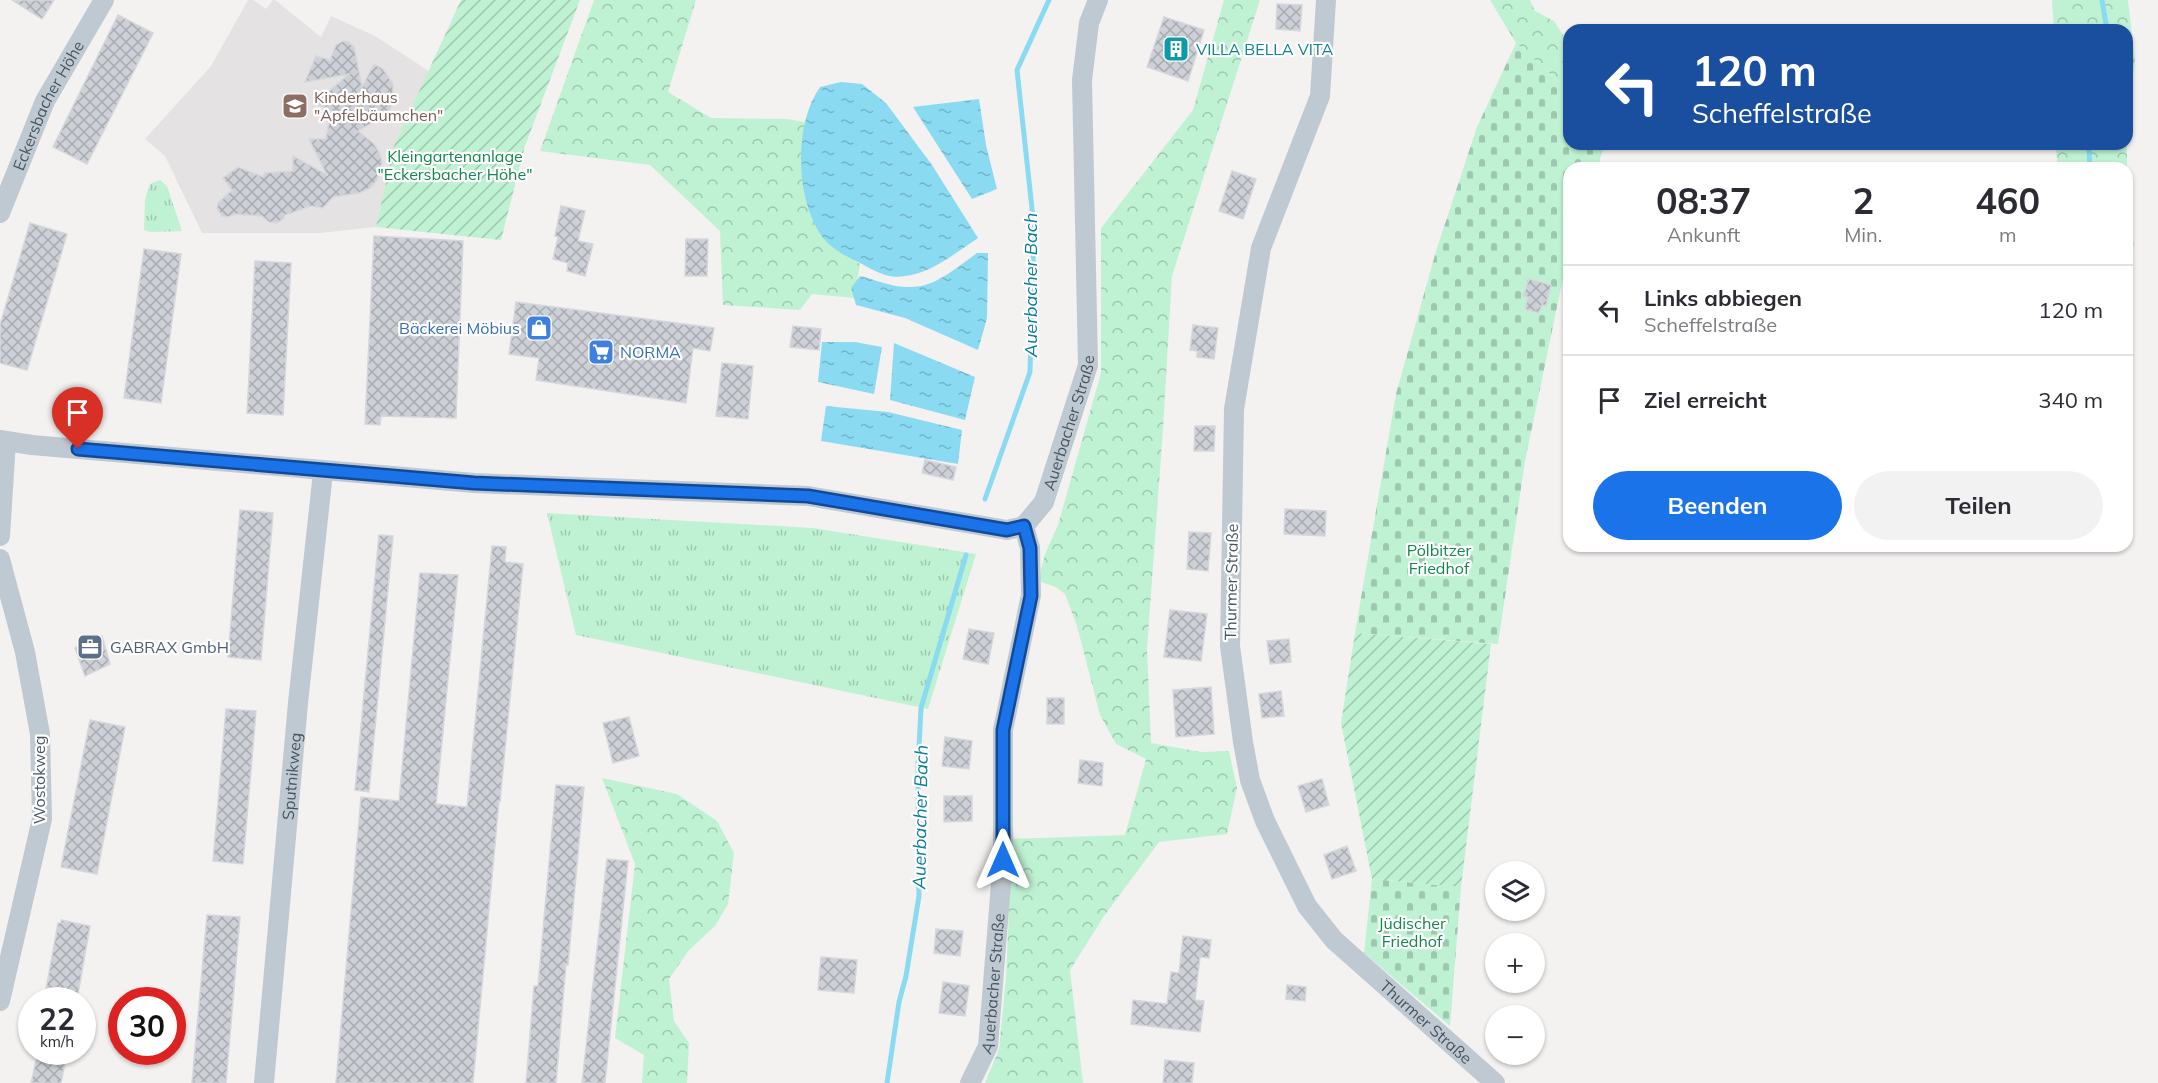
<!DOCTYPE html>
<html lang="de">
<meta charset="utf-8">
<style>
body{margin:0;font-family:Mulish,sans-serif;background:#f2f2f3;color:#2b2b33;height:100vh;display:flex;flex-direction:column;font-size:22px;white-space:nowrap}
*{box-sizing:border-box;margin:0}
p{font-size:20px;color:#7c7c81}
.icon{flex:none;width:33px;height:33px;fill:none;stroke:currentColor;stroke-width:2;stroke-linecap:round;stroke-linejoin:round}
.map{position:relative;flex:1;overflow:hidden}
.side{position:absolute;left:1563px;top:162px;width:570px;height:390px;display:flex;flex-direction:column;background:#fff;border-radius:18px;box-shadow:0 2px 4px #0004}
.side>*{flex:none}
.guide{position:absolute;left:1563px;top:24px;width:570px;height:126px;border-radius:18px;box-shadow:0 2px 4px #0004;background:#1a4fa0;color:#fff;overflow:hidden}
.tools{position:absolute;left:1485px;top:861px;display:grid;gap:12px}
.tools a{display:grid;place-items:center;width:60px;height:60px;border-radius:50%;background:#fff;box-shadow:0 2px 4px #0004;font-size:30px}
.speed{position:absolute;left:18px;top:987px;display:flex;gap:12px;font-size:30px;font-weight:700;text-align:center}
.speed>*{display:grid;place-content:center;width:78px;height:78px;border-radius:50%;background:#fff;box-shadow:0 2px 4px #0004;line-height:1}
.speed small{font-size:15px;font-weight:400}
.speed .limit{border:9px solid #d22;background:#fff;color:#111}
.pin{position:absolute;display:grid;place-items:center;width:51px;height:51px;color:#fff;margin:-62px -26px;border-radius:50% 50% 50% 0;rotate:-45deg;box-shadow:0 0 6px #0007}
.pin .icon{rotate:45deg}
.me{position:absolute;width:66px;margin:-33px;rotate:0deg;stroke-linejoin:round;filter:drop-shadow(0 0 4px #0008)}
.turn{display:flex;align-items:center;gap:21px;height:126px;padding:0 30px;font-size:27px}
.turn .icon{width:78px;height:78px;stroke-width:2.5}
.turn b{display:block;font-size:42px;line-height:51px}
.eta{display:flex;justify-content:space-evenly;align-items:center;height:102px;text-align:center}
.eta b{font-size:36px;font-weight:700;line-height:42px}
.cta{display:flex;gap:12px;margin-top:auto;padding:12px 30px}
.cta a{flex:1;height:69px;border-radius:36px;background:#1a73e8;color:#fff;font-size:24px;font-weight:700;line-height:69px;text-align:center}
.cta a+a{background:#f2f2f3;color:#2b2b33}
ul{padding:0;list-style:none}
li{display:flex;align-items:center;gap:18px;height:90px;padding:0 30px;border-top:2px solid #e1e1e2}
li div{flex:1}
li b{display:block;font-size:22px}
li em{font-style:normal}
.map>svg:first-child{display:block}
.education{fill:#e5e2e3}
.grass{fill:url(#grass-tufts)}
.forest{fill:url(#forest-crowns)}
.cemetery{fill:url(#cemetery-stones)}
.garden{fill:url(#garden-furrows)}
.water{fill:url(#water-ripples)}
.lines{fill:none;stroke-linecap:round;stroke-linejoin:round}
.stream{stroke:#8adbf1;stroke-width:5}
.building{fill:url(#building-cross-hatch);stroke:#d5d7dd;stroke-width:1.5}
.minor{stroke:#bfc9d1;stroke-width:20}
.route-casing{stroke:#114b97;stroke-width:15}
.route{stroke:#1a73e8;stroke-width:10}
.labels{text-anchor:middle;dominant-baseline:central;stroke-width:4.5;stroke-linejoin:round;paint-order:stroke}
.culture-label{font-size:16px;fill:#0d838f;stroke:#fff;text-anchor:start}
.education-label{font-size:16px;fill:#785e54;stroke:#fff;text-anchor:start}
.street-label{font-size:16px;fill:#485560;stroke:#fff}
.park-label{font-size:16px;fill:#13874d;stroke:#fff}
.shop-label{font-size:16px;fill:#366cbe;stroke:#fff;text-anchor:end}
.service-label{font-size:16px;fill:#4e5e75;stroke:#fff;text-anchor:start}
.water-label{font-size:18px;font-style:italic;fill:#077d9d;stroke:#fff}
</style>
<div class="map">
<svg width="2158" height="1083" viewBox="0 0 2158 1083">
<defs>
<pattern id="grass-tufts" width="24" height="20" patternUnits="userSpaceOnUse" patternTransform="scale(1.5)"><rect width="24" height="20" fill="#bff2d3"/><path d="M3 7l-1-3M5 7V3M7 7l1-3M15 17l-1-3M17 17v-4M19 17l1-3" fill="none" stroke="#9dc7af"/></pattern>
<pattern id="forest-crowns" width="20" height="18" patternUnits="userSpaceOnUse" patternTransform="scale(1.5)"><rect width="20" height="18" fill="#bff2d3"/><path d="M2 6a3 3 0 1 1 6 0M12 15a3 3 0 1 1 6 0" fill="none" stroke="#9dc7af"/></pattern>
<pattern id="cemetery-stones" width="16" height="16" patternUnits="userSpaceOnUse" patternTransform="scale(1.5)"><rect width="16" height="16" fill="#bff2d3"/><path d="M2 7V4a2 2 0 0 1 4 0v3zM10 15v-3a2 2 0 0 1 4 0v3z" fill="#9dc7af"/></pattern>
<pattern id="garden-furrows" width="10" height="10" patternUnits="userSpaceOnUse" patternTransform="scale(1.5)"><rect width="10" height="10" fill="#bff2d3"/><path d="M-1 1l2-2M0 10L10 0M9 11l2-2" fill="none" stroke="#9dc7af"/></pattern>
<pattern id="water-ripples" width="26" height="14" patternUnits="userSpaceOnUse" patternTransform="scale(1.5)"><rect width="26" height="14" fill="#8adbf1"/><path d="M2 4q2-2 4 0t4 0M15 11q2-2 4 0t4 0" fill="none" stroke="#73b4c7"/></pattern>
<pattern id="building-cross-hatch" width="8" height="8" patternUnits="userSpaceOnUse" patternTransform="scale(1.5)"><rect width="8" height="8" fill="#cdd0d6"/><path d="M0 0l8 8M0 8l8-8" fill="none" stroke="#a8acb1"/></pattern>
</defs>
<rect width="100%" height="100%" fill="#f4f1f1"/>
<path class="education" d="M 248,0 L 253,0 L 266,9 L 273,0 L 275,0 L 321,37 L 331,16 L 375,36 L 432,73 L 394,147 L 376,227 L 320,233 L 202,233 L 165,156 L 145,139 L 211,66 Z"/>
<path class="grass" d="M 160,180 L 167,186 L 182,231 L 150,232 L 144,230 L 145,200 L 150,184 Z
M 547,513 L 813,528 L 976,554 L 928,709 L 576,635 Z"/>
<path class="forest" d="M 594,0 L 696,0 L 668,92 L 711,118 L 787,119 L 806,122 L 801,163 L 846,256 L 860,264 L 854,298 L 812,294 L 800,310 L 723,305 L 720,231 L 650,165 L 540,151 Z
M 1224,0 L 1260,0 L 1172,276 L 1163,429 L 1147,649 L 1151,743 L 1201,752 L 1229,751 L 1237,788 L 1227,834 L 1159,842 L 1104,916 L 1070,970 L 1083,1083 L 985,1083 L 999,1049 L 1006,978 L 1012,839 L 1125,835 L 1146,759 L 1116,744 L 1100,715 L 1077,626 L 1065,594 L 1056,587 L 1038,581 L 1045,554 L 1058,525 L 1101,373 L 1101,228 L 1193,110 Z
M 1490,0 L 1530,0 L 1535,11 L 1554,21 L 1569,44 L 1569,91 L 1516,43 Z
M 2052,0 L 2128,0 L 2135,61 L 2127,119 L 2127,30 L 2054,30 Z
M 2055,144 L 2127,144 L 2127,168 L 2058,168 Z
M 2127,205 L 2134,245 L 2127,254 Z
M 602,778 L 677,794 L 717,821 L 734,853 L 728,904 L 715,926 L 689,950 L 669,979 L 674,1021 L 689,1043 L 687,1083 L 642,1083 L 644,1055 L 615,1038 L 635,864 Z"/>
<path class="cemetery" d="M 1516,43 L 1569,91 L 1569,144 L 1605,144 L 1597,168 L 1569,168 L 1569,249 L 1525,461 L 1498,644 L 1355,633 L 1396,394 L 1436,251 L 1477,127 Z
M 1372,879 L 1461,887 L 1450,1026 L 1364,953 Z"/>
<path class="garden" d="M 461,0 L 580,0 L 525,146 L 501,240 L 376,227 L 394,146 Z
M 1355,633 L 1491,644 L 1461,887 L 1372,879 L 1341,723 Z"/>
<path class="water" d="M 841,82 L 862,84 L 886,103 L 932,165 L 978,238 C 955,253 932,273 905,276 C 889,279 876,272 862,264 C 849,258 833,250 824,239 C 795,202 793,125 820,87 Z
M 979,99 L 986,145 L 997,189 L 972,199 L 913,107 Z
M 977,253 L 988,253 L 987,318 L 978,350 L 905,318 L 856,305 L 851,288 L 860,276 C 876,280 894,288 911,287 C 936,287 957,267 977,253 Z
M 822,342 L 855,342 L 882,347 L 874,394 L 818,382 Z
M 894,343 L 975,377 L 965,420 L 890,400 Z
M 826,406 L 888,412 L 962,430 L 958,464 L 821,441 Z"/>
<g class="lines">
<path class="stream" d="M 2102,0 L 2107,30
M 2086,144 L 2089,151 L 2090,168
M 985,499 L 1030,372 L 1034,227 L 1017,70 L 1049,0
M 887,1083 L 899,1002 L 906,976 L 919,896 L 918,767 L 921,708 L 966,555"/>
</g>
<path class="building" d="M 12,0 L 54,0 L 42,19 Z
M 1277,4 L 1302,5 L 1300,31 L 1276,29 Z
M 118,15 L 153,33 L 87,164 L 53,147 Z
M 1164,17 L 1204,30 L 1188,81 L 1147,67 Z
M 343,41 L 348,42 L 354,47 L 362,87 L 374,64 L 383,69 L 393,84 L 393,101 L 390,109 L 382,117 L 358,131 L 374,144 L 379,152 L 382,162 L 377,180 L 370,188 L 359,193 L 333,197 L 323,208 L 311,206 L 285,215 L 283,219 L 277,223 L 269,222 L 262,216 L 235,214 L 228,217 L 222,216 L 217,208 L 218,203 L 232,190 L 223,178 L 238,167 L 263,177 L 265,173 L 293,171 L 293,156 L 327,175 L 309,139 L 326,139 L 331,110 L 315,103 L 349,74 L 305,82 L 316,56 L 330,60 L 336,45 Z
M 1232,171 L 1256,179 L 1243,219 L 1219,211 Z
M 561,206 L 585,211 L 578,241 L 593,244 L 585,276 L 567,271 L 568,263 L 553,259 L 558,237 L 555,236 Z
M 30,223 L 67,234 L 27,370 L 0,363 L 0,325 Z
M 374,236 L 463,241 L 456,418 L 381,416 L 380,425 L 365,424 Z
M 686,239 L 708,239 L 707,276 L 685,276 Z
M 144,249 L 181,254 L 161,403 L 124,398 Z
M 255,261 L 291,263 L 283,415 L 247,413 Z
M 1529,279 L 1551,285 L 1546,306 L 1542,305 L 1539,313 L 1525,309 L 1528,297 L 1523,296 Z
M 516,302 L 714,328 L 710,351 L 693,348 L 686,403 L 536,380 L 539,358 L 509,354 Z
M 1193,325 L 1218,328 L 1214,359 L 1197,357 L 1197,351 L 1190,350 Z
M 793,326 L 821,329 L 819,350 L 790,347 Z
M 722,363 L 753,366 L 748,419 L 716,416 Z
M 1195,426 L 1215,426 L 1214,451 L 1194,451 Z
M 925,460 L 956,467 L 953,480 L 922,473 Z
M 1285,509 L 1326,511 L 1325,536 L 1284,534 Z
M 240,510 L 273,513 L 261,660 L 228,657 Z
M 1189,532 L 1211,533 L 1208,571 L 1187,569 Z
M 379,535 L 393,536 L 369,792 L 355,790 Z
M 492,546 L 506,547 L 505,562 L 523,564 L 500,801 L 499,801 L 473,1083 L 336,1083 L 361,797 L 399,801 L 420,573 L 458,575 L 436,804 L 467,807 Z
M 1170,610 L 1207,614 L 1201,661 L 1164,657 Z
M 969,629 L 994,633 L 988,664 L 963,659 Z
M 102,636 L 110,664 L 85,676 L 75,648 Z
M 1289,639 L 1291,662 L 1270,664 L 1267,641 Z
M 1211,687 L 1214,734 L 1176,737 L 1173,690 Z
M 1281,691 L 1284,716 L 1262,718 L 1259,694 Z
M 1047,698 L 1064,698 L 1064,724 L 1047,724 Z
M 226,709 L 256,711 L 243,864 L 213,861 Z
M 629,717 L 639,756 L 613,763 L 603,723 Z
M 90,720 L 125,727 L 97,874 L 61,867 Z
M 945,737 L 972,741 L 969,769 L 942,766 Z
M 1080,760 L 1103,763 L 1102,786 L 1078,783 Z
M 1322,779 L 1329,805 L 1306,812 L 1298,786 Z
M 556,785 L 584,787 L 568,965 L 566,964 L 556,1083 L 526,1083 L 534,986 L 538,986 Z
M 944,796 L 972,796 L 972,821 L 944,822 Z
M 1347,846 L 1356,871 L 1332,879 L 1324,855 Z
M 607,859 L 628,861 L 605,1083 L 582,1083 Z
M 207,915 L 240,917 L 226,1083 L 192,1083 Z
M 61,920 L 90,926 L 77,1000 L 44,1000 L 58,923 L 61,923 Z
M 936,929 L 963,931 L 960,956 L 934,953 Z
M 1183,936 L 1211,940 L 1209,958 L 1200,957 L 1195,1000 L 1204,1001 L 1200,1032 L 1131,1024 L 1133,1000 L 1167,1004 L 1171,972 L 1179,973 Z
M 821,957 L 857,960 L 854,993 L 818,990 Z
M 943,982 L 969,986 L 965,1016 L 939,1013 Z
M 1287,985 L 1306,987 L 1305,1001 L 1286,999 Z
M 38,1052 L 67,1052 L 61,1083 L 31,1083 Z
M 1165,1060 L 1194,1063 L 1192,1083 L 1163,1083 Z"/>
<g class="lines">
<g class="minor">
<path id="s1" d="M 1326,0 L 1320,96 L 1261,248 L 1234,409 L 1230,646 L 1243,742 L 1250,780 L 1265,821 L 1307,906 L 1334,940 L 1495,1083"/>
<path id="s2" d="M 0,213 L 45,101 L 104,0"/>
<path id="s3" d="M 0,440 L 32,445 L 474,483 L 808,496 L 1007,530 L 1024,526 L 1044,502 L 1088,365 L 1082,80 L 1089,23 L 1098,0"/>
<path d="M 0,536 L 6,441"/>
<path d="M 0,559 L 25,652 L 40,734 L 42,819 L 0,1001"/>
<path id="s4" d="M 264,1083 L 298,703 L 323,472"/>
<path id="s5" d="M 970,1083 L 988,1046 L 1003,859 L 1003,730 L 1031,595 L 1030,548 L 1024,526"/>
</g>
</g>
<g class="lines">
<g class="route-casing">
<path id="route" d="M 78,449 L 474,483 L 808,496 L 1007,530 L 1024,526 L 1030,548 L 1031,596 L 1003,730 L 1003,860"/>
</g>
<use href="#route" class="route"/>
</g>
<defs>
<g id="building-square" transform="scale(1.35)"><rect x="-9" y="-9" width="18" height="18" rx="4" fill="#0f9aa8" stroke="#fff"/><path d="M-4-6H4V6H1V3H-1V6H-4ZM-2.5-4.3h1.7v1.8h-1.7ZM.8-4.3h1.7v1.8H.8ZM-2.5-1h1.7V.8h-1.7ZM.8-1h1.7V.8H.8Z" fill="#fff"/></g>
<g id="school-square" transform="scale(1.35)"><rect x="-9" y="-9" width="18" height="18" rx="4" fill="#8d6e63" stroke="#fff"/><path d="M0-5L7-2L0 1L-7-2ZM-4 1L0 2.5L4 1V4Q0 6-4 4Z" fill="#fff"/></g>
<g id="shop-square" transform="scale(1.35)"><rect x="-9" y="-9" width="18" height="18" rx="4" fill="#3f7fe0" stroke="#fff"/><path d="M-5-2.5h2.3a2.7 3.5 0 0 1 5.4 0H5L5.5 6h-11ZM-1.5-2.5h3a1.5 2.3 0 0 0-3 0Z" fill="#fff"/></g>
<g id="supermarket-square" transform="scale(1.35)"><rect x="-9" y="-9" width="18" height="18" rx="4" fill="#3f7fe0" stroke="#fff"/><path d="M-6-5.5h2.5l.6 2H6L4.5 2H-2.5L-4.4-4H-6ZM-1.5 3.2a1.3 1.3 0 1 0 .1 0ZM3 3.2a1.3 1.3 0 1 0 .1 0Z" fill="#fff"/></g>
<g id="office-square" transform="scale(1.35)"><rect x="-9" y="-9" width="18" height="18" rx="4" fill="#5c6f8a" stroke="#fff"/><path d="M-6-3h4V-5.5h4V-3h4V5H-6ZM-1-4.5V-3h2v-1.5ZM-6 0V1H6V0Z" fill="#fff"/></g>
</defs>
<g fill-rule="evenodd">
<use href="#building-square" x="1176" y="49"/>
<use href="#school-square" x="295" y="106"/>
<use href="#shop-square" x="539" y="328"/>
<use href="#supermarket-square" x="601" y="352"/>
<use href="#office-square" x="90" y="647"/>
</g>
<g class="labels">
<g class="culture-label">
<text x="1196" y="49">VILLA BELLA VITA</text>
</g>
<g class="education-label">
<text x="314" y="97">Kinderhaus<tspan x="314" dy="18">"Apfelbäumchen"</tspan></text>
</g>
<g class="street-label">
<text stroke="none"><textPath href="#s2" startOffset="118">Eckersbacher Höhe</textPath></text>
<text stroke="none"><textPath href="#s3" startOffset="1144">Auerbacher Straße</textPath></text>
<text transform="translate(1231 582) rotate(-89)">Thurmer Straße</text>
<text stroke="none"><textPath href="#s4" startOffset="308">Sputnikweg</textPath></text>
<text transform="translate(39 780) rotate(-90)">Wostokweg</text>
<text stroke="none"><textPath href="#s5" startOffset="104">Auerbacher Straße</textPath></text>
<text stroke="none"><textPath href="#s1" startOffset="1100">Thurmer Straße</textPath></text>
</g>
<g class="park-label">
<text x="455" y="156">Kleingartenanlage<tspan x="455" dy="18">"Eckersbacher Höhe"</tspan></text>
<text x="1439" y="550">Pölbitzer<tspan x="1439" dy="18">Friedhof</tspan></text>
<text x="1412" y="923">Jüdischer<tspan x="1412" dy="18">Friedhof</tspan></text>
</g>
<g class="shop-label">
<text x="520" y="328">Bäckerei Möbius</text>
<text x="620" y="352" text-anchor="start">NORMA</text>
</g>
<g class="service-label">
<text x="110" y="647">GABRAX GmbH</text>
</g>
<g class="water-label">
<text transform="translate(1030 285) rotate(-90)">Auerbacher Bach</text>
<text transform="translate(920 817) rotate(-89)">Auerbacher Bach</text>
</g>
</g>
</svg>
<div class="tools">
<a><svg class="icon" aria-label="layers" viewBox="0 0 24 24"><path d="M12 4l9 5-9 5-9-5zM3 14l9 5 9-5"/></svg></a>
<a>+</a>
<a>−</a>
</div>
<div class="speed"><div>22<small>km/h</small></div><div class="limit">30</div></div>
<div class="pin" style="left:78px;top:449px;background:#d93025"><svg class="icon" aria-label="arrive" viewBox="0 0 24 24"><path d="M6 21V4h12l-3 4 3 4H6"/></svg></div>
<svg class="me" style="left:1003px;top:860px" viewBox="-20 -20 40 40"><path d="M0-17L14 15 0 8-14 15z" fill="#1a73e8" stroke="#fff" stroke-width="4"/></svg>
<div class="guide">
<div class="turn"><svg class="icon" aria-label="left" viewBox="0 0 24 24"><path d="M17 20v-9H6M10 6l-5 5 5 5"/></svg><div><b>120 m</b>Scheffelstraße</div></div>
</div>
<section class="side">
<div class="eta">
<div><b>08:37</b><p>Ankunft</p></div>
<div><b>2</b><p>Min.</p></div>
<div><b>460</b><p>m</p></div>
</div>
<ul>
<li><svg class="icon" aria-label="left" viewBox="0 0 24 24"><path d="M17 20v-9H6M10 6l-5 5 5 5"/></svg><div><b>Links abbiegen</b><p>Scheffelstraße</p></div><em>120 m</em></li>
<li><svg class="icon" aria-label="arrive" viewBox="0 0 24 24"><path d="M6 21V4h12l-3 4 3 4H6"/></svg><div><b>Ziel erreicht</b></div><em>340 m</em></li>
</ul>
<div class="cta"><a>Beenden</a><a>Teilen</a></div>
</section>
</div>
